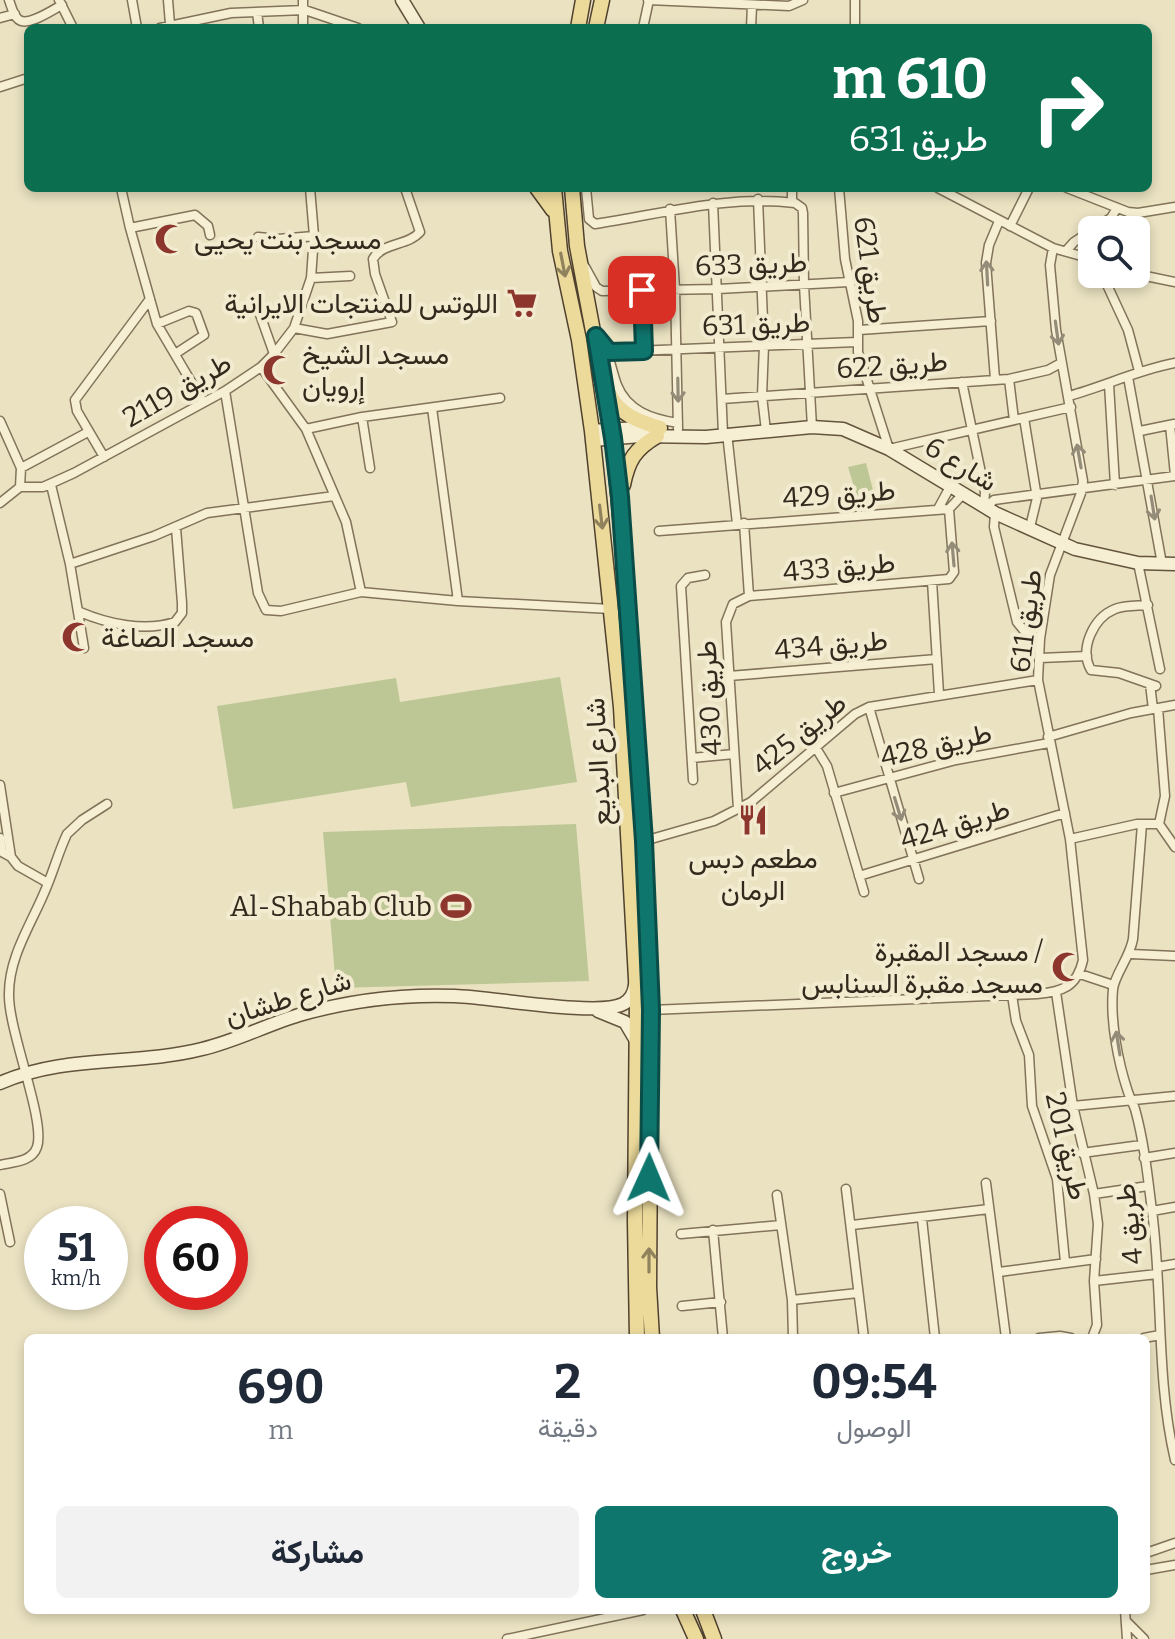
<!DOCTYPE html>
<html lang="ar">
<meta charset="utf-8">
<style>
body{margin:0;font-family:Bitter,Vazirmatn,serif;background:#f2f2f3;color:#1f2937;direction:rtl;height:100vh;display:flex;flex-direction:column;font-size:30px;white-space:nowrap}
*{box-sizing:border-box;margin:0}
p{font-size:26px;color:#747a83}
.icon{flex:none;width:44px;height:44px;fill:none;stroke:currentColor;stroke-width:2;stroke-linecap:round;stroke-linejoin:round}
.map{position:relative;flex:1;overflow:hidden;direction:ltr}
.panel{position:absolute;left:24px;top:1334px;width:1126px;height:280px;display:flex;flex-direction:column;background:#fff;border-radius:12px;box-shadow:0 4px 12px #0003;direction:rtl}
.panel>*{flex:none}
.guide{position:absolute;left:24px;top:24px;width:1128px;height:168px;border-radius:12px;box-shadow:0 4px 12px #0003;direction:rtl;background:#0b6e4f;color:#fff;overflow:hidden}
.fabs{position:absolute;left:1078px;top:216px;display:grid;gap:16px}
.fabs a{display:grid;place-items:center;width:72px;height:72px;border-radius:12px;background:#fff;box-shadow:0 4px 12px #0003;font-size:40px}
.speed{position:absolute;left:24px;top:1206px;display:flex;gap:16px;font-size:40px;font-weight:700;text-align:center}
.speed>*{display:grid;place-content:center;width:104px;height:104px;border-radius:50%;background:#fff;box-shadow:0 4px 12px #0003;line-height:1}
.speed small{font-size:20px;font-weight:400}
.speed .limit{border:12px solid #d22;background:#fff;color:#111}
.pin{position:absolute;display:grid;place-items:center;width:68px;height:68px;color:#fff;margin:-34px;border-radius:16px;box-shadow:0 4px 12px #0006}
.me{position:absolute;width:88px;margin:-44px;rotate:1deg;stroke-linejoin:round;filter:drop-shadow(0 0 6px #0008)}
.turn{display:flex;align-items:center;gap:28px;height:168px;padding:0 32px;font-size:36px}
.turn .icon{width:104px;height:104px;stroke-width:2.5}
.turn b{display:block;font-size:56px;line-height:68px}
.eta{display:flex;justify-content:space-evenly;align-items:center;height:136px;text-align:center}
.eta b{font-size:48px;font-weight:700;line-height:56px}
.action{display:flex;gap:16px;margin-top:auto;padding:16px 32px}
.action a{flex:1;height:92px;border-radius:12px;background:#0f766e;color:#fff;font-size:32px;font-weight:700;line-height:92px;text-align:center}
.action a+a{background:#f2f2f3;color:#1f2937}
.map>svg:first-child{display:block}
.green{fill:#bdc796}
.lines{fill:none;stroke-linecap:round;stroke-linejoin:round}
.street-casing{stroke:#82735a;stroke-width:11}
.secondary-casing{stroke:#64543d;stroke-width:15}
.primary-casing{stroke:#50412e;stroke-width:17}
.street{stroke:#f6efd3;stroke-width:8}
.secondary{stroke:#f6efd3;stroke-width:12}
.primary{stroke:#ecda9b;stroke-width:14}
.oneway{stroke:#90825c}
.oneway2{stroke:#948c78}
.route-casing{stroke:#0a4d48;stroke-width:20}
.route{stroke:#0f766e;stroke-width:14}
.labels{text-anchor:middle;dominant-baseline:central;stroke-width:8;stroke-linejoin:round;paint-order:stroke}
.poi-label{font-size:28px;fill:#332a1d;stroke:#f2ebd0;text-anchor:start}
.street-label{font-size:28px;fill:#332a1d;stroke:#f2ebd0}
</style>
<div class="map">
<svg width="1175" height="1639" viewBox="0 0 1175 1639">
<rect width="100%" height="100%" fill="#eae2c1"/>
<path class="green" d="M 866,463 L 875,498 L 859,503 L 848,467 Z
M 560,677 L 577,782 L 411,807 L 406,782 L 233,809 L 217,706 L 396,678 L 400,702 Z
M 576,824 L 589,981 L 336,988 L 323,832 Z"/>
<g class="lines">
<g class="street-casing">
<path id="street" d="M 9,0 C 11,5 13,15 18,19 C 27,28 52,10 62,5
M 59,0 L 73,28
M 132,0 L 137,28
M 168,0 L 170,24
M 648,0 L 789,6 L 803,0
M 257,12 L 259,28
M 0,18 L 15,14
M 160,28 L 231,13 L 305,10 L 358,28
M 303,28 L 303,0
M 643,28 L 649,0
M 751,28 L 752,6
M 855,28 L 855,0
M 0,87 L 28,78
M 121,188 L 130,228 L 157,324 L 203,402
M 586,188 L 589,219 L 595,224 C 663,214 725,195 795,203 L 802,208 L 803,213 L 804,285 L 812,427
M 792,188 L 792,202
M 839,188 L 845,259 L 858,321 L 858,352 L 889,449 L 1071,407
M 938,188 L 1053,248 L 1092,259
M 1067,188 L 1128,212 L 1138,213 L 1175,207
M 758,199 L 764,345 L 762,396 L 766,431
M 713,203 L 723,434
M 670,209 L 675,289 L 678,429
M 1010,226 L 1029,188
M 130,228 L 195,215 L 208,226 L 210,235
M 1092,230 L 1111,218 L 1117,208
M 258,237 L 278,239 L 314,236
M 1066,251 L 1074,242 L 1092,230
M 585,267 L 596,287 L 602,291 L 718,289 L 849,282
M 1102,274 L 1128,330 L 1139,371
M 1136,274 L 1175,282
M 311,278 L 350,276
M 642,290 L 644,351
M 257,306 L 274,354
M 157,324 L 189,311 L 196,313 L 204,335 L 175,354
M 294,328 L 327,334 L 392,322 L 375,274 L 373,259 C 383,242 408,246 420,232 L 405,188
M 859,330 L 991,321
M 598,339 C 611,355 610,366 617,385 C 627,411 652,419 678,423
M 609,352 L 857,342
M 261,367 L 306,429 L 346,522 L 361,592
M 1128,377 L 1162,564
M 995,379 L 986,263 L 989,245 L 999,221
M 1009,379 L 1014,420
M 962,382 L 985,492 L 984,506
M 1109,384 L 1115,485
M 225,391 L 258,593 L 266,610 L 281,611 L 361,592 L 458,601 L 611,609
M 1069,396 C 1105,386 1138,370 1175,363
M 722,399 L 1009,379 L 1048,370 L 1061,363
M 432,408 L 458,601
M 362,417 L 370,468
M 1024,418 L 1037,498 L 1030,527
M 0,421 L 21,468 L 20,487
M 1170,425 L 1175,475
M 306,429 L 362,417 L 500,398
M 1140,431 L 1174,424
M 727,433 L 737,524
M 104,457 L 77,411 L 75,400 L 150,299
M 21,468 L 88,432
M 51,485 L 70,564 L 84,648
M 20,487 L 43,487 L 74,473 L 225,391 L 261,367 L 274,354 L 294,328 L 311,278 L 314,236 L 310,188
M 0,503 L 20,487
M 986,507 L 994,500 L 1175,476
M 938,509 L 951,485
M 995,513 L 994,527 L 1017,622 L 1026,633 L 1040,639
M 744,523 L 749,596
M 659,531 L 949,509 L 964,493
M 1138,563 L 1160,669
M 70,564 L 154,536 L 207,513 L 334,496
M 932,581 L 939,694
M 1148,605 C 1138,606 1125,605 1115,609 C 1093,618 1079,649 1091,670 L 1119,673 L 1156,686
M 80,612 C 108,624 145,632 175,622 L 182,613 L 182,603 L 176,528
M 1040,658 L 1087,656
M 729,676 L 937,659
M 1150,684 L 1153,709
M 869,707 L 919,879
M 1158,708 L 1165,796 L 1159,824 L 1175,847
M 1048,737 L 1131,713 L 1175,705
M 816,748 L 827,766 L 864,892
M 692,758 L 734,754
M 693,780 L 681,586 L 688,578 L 705,575
M 0,785 L 11,857 L 18,866 L 48,883
M 834,793 L 956,760 L 1049,743
M 738,809 L 726,622 L 733,604 L 749,596 L 949,579 L 954,572 L 949,509
M 1142,824 L 1133,939 C 1130,957 1115,974 1113,989 C 1110,1021 1118,1062 1128,1092 C 1130,1098 1133,1103 1135,1109 C 1144,1141 1148,1178 1152,1211 C 1163,1293 1156,1379 1175,1460
M 0,838 L 2,852 L 11,857
M 1070,839 L 1137,824 L 1159,824
M 644,841 L 714,821 L 751,802 L 855,714 L 869,707 L 1038,680
M 859,876 L 1065,813
M 1131,954 L 1175,956
M 1080,974 L 1113,985
M 1056,992 L 1073,1106 L 1094,1194 L 1098,1224 L 1094,1281 L 1097,1325 L 1092,1338
M 1012,995 L 1016,1021 L 1029,1055 L 1032,1106 L 1057,1179 L 1065,1262
M 651,1010 L 1037,994 C 1062,992 1077,987 1083,960 L 1070,839 L 1038,680 L 1040,639 L 1050,575 L 1081,493 L 1083,481 L 1056,330 L 1050,265 L 1053,248
M 1073,1106 L 1175,1096
M 1082,1153 L 1141,1145
M 1144,1158 L 1175,1153
M 0,1165 C 13,1162 32,1162 37,1147 C 46,1122 9,1032 9,996 C 8,956 33,922 47,886 C 54,869 59,851 67,834 L 82,820 L 107,804
M 986,1183 L 1006,1338
M 846,1189 L 864,1338
M 0,1194 L 10,1242
M 1094,1194 L 1148,1186
M 777,1195 L 792,1300 L 793,1338
M 1152,1211 L 1175,1207
M 922,1219 L 935,1338
M 852,1225 L 989,1209
M 713,1230 L 723,1338
M 681,1234 L 781,1225
M 1157,1267 L 1175,1264
M 999,1272 L 1096,1259
M 1094,1281 L 1157,1274
M 792,1300 L 858,1293
M 682,1306 L 721,1302
M 1039,1338 L 1060,1336 L 1071,1338
M 1144,1338 L 1160,1335
M 1146,1553 L 1175,1543
M 1146,1570 L 1175,1565
M 1125,1610 L 1127,1639
M 1127,1622 L 1144,1639
M 507,1639 L 643,1610"/>
</g>
<g class="secondary-casing">
<path id="secondary" d="M 402,0 L 419,28
M 592,431 L 651,427
M 593,440 L 640,436 L 706,437 L 812,427 L 843,429 L 889,449 L 995,513 L 1075,549 L 1138,563 L 1175,564
M 598,1011 L 625,1022 L 635,1039
M 0,1083 C 65,1054 135,1066 202,1049 C 236,1041 266,1025 299,1015 C 351,1000 401,994 455,996 C 490,997 598,1017 623,1004 C 631,1000 634,993 635,985"/>
</g>
<g class="primary-casing">
<path id="primary" d="M 578,28 L 583,0
M 596,28 L 602,0
M 537,188 L 553,210
M 554,188 L 560,251 L 579,340 L 592,431 L 621,707 L 637,997 L 635,1221 L 637,1338
M 572,188 L 577,246 L 613,438 L 627,591 L 644,841 L 651,1010 L 649,1287 L 652,1338
M 609,394 C 620,415 638,421 660,428
M 623,485 C 628,460 635,449 657,436
M 683,1610 L 696,1639
M 703,1610 L 714,1639"/>
</g>
<use href="#street" class="street"/>
<use href="#secondary" class="secondary"/>
<use href="#primary" class="primary"/>
</g>
<defs><path id="oneway-shaft" d="M-6 0H5M1.5-3L5.5 0L1.5 3" fill="none" stroke-width="1.6" stroke-linecap="round" stroke-linejoin="round" transform="scale(2)"/></defs>
<g class="oneway">
<use href="#oneway-shaft" transform="translate(563 265) rotate(79)"/>
<use href="#oneway-shaft" transform="translate(601 517) rotate(83)"/>
<use href="#oneway-shaft" transform="translate(649 1260) rotate(-90)"/>
</g>
<g class="oneway2">
<use href="#oneway-shaft" transform="translate(987 273) rotate(-93)"/>
<use href="#oneway-shaft" transform="translate(1057 333) rotate(82)"/>
<use href="#oneway-shaft" transform="translate(678 390) rotate(89)"/>
<use href="#oneway-shaft" transform="translate(1079 456) rotate(-100)"/>
<use href="#oneway-shaft" transform="translate(1153 508) rotate(81)"/>
<use href="#oneway-shaft" transform="translate(953 554) rotate(-95)"/>
<use href="#oneway-shaft" transform="translate(898 809) rotate(73)"/>
<use href="#oneway-shaft" transform="translate(1118 1043) rotate(-99)"/>
</g>
<g class="lines">
<g class="route-casing">
<path id="route" d="M 642,290 L 644,351 L 609,352 L 596,336 L 613,438 L 620,497 L 644,841 L 651,1010 L 649,1178"/>
</g>
<use href="#route" class="route"/>
</g>
<defs>
<g id="mosque-bare" transform="scale(2.4)"><path d="M3.5-4.9A6 6 0 1 0 3.5 4.9A5 5 0 1 1 3.5-4.9Z" fill="#8d362e" stroke="#f2ebd0" stroke-width="2.5" paint-order="stroke"/></g>
<g id="supermarket-bare" transform="scale(2.4)"><path d="M-6-5.5h2.5l.6 2H6L4.5 2H-2.5L-4.4-4H-6ZM-1.5 3.2a1.3 1.3 0 1 0 .1 0ZM3 3.2a1.3 1.3 0 1 0 .1 0Z" fill="#8d362e" stroke="#f2ebd0" stroke-width="2.5" paint-order="stroke"/></g>
<g id="restaurant-bare" transform="scale(2.4)"><path d="M-5-6h1v4h1v-4h1v4h1v-4h1v5L-1.5 .5V6h-2V.5L-5-1ZM5-6V6H3V1.5H1.5Q1.5-4 5-6Z" fill="#8d362e" stroke="#f2ebd0" stroke-width="2.5" paint-order="stroke"/></g>
<g id="stadium-bare" transform="scale(2.4)"><path d="M0-5a6.5 5 0 1 0 0 10a6.5 5 0 1 0 0-10ZM-3.5-1.8h7v3.6h-7Z" fill="#8d362e" stroke="#f2ebd0" stroke-width="2.5" paint-order="stroke"/></g>
</defs>
<g fill-rule="evenodd">
<use href="#mosque-bare" x="170" y="239"/>
<use href="#supermarket-bare" x="522" y="303"/>
<use href="#mosque-bare" x="278" y="370"/>
<use href="#mosque-bare" x="77" y="637"/>
<use href="#restaurant-bare" x="753" y="820"/>
<use href="#stadium-bare" x="456" y="906"/>
<use href="#mosque-bare" x="1067" y="967"/>
</g>
<g class="labels">
<g class="poi-label">
<text x="194" y="239">مسجد بنت يحيى</text>
<text x="498" y="303" text-anchor="end">اللوتس للمنتجات الايرانية</text>
<text x="302" y="354">مسجد الشيخ<tspan x="302" dy="32">إرويان</tspan></text>
<text x="101" y="637">مسجد الصاغة</text>
<text x="753" y="858" text-anchor="middle">مطعم دبس<tspan x="753" dy="32">الرمان</tspan></text>
<text x="432" y="906" text-anchor="end">Al-Shabab Club</text>
<text x="1043" y="951" text-anchor="end">مسجد المقبرة /<tspan x="1043" dy="32">مسجد مقبرة السنابس</tspan></text>
</g>
<g class="street-label">
<text transform="translate(751 264) rotate(-2)">طريق 633</text>
<text transform="translate(871 270) rotate(82)">طريق 621</text>
<text transform="translate(756 324) rotate(-2)">طريق 631</text>
<text transform="translate(892 365) rotate(-4)">طريق 622</text>
<text transform="translate(177 390) rotate(-30)">طريق 2119</text>
<text transform="translate(961 464) rotate(31)">شارع 6</text>
<text transform="translate(839 494) rotate(-4)">طريق 429</text>
<text transform="translate(839 567) rotate(-5)">طريق 433</text>
<text transform="translate(1026 621) rotate(-83)">طريق 611</text>
<text transform="translate(831 645) rotate(-5)">طريق 434</text>
<text transform="translate(709 698) rotate(-93)">طريق 430</text>
<text transform="translate(799 734) rotate(-39)">طريق 425</text>
<text transform="translate(936 745) rotate(-13)">طريق 428</text>
<text transform="translate(598 762) rotate(-93)">شارع البديع</text>
<text transform="translate(955 824) rotate(-17)">طريق 424</text>
<text transform="translate(288 998) rotate(-17)">شارع طشان</text>
<text transform="translate(1067 1146) rotate(77)">طريق 201</text>
<text transform="translate(1129 1224) rotate(-96)">طريق 4</text>
</g>
</g>
</svg>
<div class="fabs">
<a><svg class="icon" aria-label="search" viewBox="0 0 24 24"><circle cx="10" cy="10" r="6"/><path d="M15 15l6 6"/></svg></a>
</div>
<div class="speed"><div>51<small>km/h</small></div><div class="limit">60</div></div>
<div class="pin" style="left:642px;top:290px;background:#d93025"><svg class="icon" aria-label="arrive" viewBox="0 0 24 24"><path d="M6 21V4h12l-3 4 3 4H6"/></svg></div>
<svg class="me" style="left:649px;top:1178px" viewBox="-20 -20 40 40"><path d="M0-17L14 15 0 8-14 15z" fill="#0f766e" stroke="#fff" stroke-width="4"/></svg>
<div class="guide">
<div class="turn"><svg class="icon" aria-label="right" viewBox="0 0 24 24"><path d="M7 20v-9h11M14 6l5 5-5 5"/></svg><div><b>610 m</b>طريق 631</div></div>
</div>
<section class="panel">
<div class="eta">
<div><b>09:54</b><p>الوصول</p></div>
<div><b>2</b><p>دقيقة</p></div>
<div><b>690</b><p>m</p></div>
</div>
<div class="action"><a>خروج</a><a>مشاركة</a></div>
</section>
</div>
